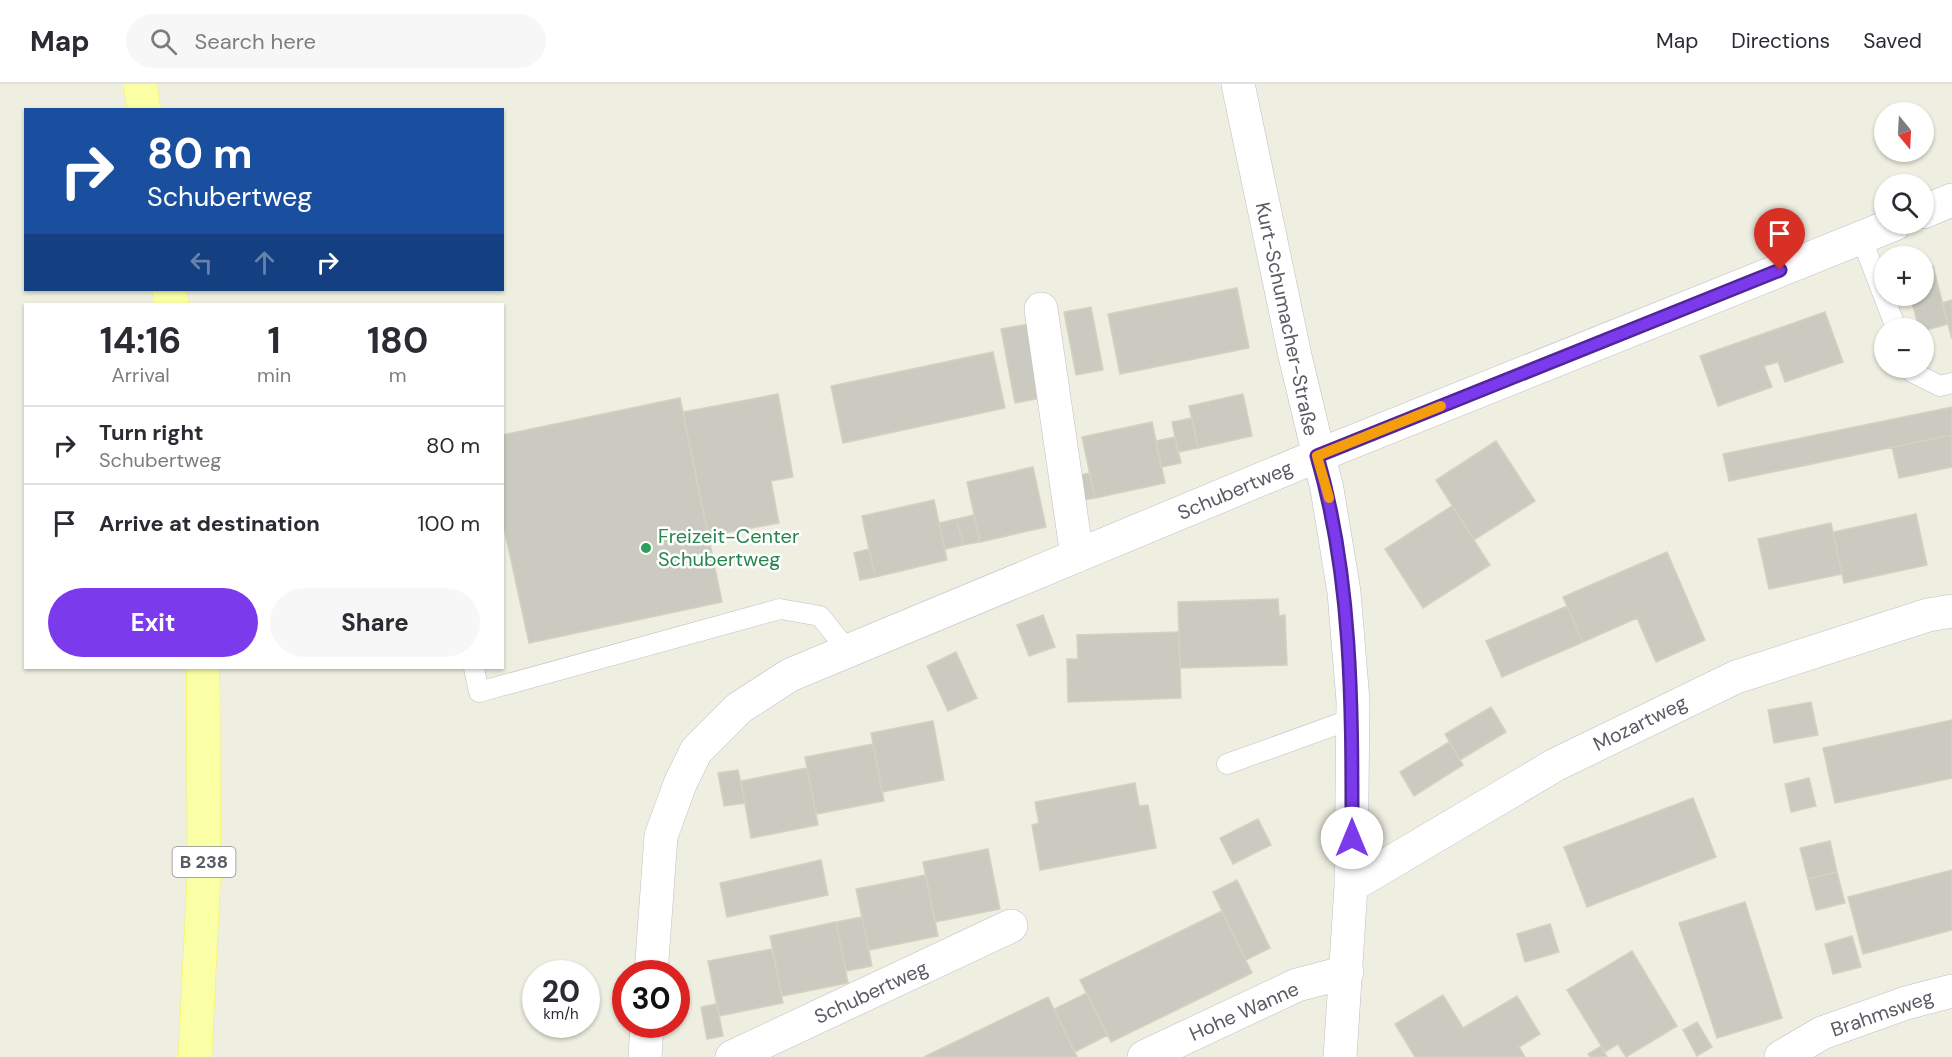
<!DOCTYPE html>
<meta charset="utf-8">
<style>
body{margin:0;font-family:"DM Sans",sans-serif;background:#f7f7f7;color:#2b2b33;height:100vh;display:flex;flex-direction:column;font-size:22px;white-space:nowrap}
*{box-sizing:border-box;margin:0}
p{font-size:20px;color:#7c7c81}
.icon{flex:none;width:33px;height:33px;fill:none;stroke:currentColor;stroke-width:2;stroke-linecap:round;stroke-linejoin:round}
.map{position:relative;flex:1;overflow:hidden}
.details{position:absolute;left:24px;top:219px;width:480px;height:366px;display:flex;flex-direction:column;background:#fff;border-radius:0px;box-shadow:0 2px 4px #0004}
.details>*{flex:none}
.guide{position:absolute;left:24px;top:24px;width:480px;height:183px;border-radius:0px;box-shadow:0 2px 4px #0004;background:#1a4fa0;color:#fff;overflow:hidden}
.needle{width:39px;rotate:162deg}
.controls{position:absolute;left:1874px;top:18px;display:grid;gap:12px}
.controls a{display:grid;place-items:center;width:60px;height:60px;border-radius:50%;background:#fff;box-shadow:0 2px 4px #0004;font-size:30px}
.speed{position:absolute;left:522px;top:876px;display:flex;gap:12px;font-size:30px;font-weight:700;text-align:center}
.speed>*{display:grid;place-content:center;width:78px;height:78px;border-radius:50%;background:#fff;box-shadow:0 2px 4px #0004;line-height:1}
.speed small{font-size:15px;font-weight:400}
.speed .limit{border:9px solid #d22;background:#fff;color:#111}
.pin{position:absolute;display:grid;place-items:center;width:51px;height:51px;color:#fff;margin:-62px -26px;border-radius:50% 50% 50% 0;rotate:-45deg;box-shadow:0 0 6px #0007}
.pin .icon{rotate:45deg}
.me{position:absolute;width:66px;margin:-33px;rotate:0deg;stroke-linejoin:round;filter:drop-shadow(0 0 4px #0008)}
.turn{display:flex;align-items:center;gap:21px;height:126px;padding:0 24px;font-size:27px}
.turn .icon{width:78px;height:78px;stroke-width:2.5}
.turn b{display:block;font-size:42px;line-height:51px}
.lanes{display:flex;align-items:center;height:57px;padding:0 24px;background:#0003;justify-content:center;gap:30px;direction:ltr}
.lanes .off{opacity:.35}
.eta{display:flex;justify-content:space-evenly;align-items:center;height:102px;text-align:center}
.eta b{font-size:36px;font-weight:700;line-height:42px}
.action{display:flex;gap:12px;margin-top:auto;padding:12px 24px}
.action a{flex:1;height:69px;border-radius:36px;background:#7c3aed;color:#fff;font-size:24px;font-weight:700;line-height:69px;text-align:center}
.action a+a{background:#f7f7f7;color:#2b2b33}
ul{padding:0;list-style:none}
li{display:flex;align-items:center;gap:18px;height:78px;padding:0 24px;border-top:2px solid #e1e1e2}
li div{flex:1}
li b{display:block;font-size:22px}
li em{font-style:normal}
header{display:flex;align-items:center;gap:36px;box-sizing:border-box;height:84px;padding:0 30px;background:#fff;border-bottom:2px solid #e1e1e2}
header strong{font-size:28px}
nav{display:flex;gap:33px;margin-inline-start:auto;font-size:21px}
.search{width:420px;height:54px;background:#f7f7f7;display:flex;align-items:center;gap:15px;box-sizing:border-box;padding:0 21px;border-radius:33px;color:#7c7c81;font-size:22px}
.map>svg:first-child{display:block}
.building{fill:#cbcac0;stroke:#d4d2bf;stroke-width:1.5}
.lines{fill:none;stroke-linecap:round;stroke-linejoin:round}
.service-casing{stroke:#bebfc6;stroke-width:21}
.minor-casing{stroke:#bebfc6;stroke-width:34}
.primary-casing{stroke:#fef24a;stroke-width:34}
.service{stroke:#fff;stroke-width:20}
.minor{stroke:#fff;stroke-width:33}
.primary{stroke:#faffa5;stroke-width:33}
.route-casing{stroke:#51269a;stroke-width:15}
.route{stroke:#7c3aed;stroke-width:10}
.slow{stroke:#f59e0b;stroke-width:10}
.leisure-dot{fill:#2e9e5b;stroke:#fff;stroke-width:2}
.labels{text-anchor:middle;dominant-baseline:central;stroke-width:5;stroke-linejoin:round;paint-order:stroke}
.shield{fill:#fff;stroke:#8c8d92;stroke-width:1.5}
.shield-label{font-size:18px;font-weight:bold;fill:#5a5c64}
.street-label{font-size:20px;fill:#5a5c64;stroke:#fff}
.leisure-label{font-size:20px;fill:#27864d;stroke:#fff;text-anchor:start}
</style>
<header>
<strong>Map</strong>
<div class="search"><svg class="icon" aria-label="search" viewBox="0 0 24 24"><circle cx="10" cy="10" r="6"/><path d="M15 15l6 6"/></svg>Search here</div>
<nav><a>Map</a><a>Directions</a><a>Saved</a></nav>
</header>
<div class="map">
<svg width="1952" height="973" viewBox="0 0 1952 973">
<rect width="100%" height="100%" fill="#eeeee1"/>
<path class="building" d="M 1933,182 L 1948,240 L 1923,247 L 1919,244 L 1910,212 L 1923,212 L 1923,185 Z
M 1237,204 L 1249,264 L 1120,290 L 1108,230 Z
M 1952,216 L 1952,255 L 1942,219 Z
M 1091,223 L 1103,286 L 1076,291 L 1064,228 Z
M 1825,228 L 1843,278 L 1785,298 L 1778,278 L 1764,282 L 1772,303 L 1718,322 L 1700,272 Z
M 1028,240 L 1042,314 L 1015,319 L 1001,245 Z
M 993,268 L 1005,324 L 843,359 L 831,302 Z
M 778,310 L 793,393 L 771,397 L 779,439 L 708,452 L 683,328 Z
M 1243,310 L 1252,352 L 1198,364 L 1189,322 Z
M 680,314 L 722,518 L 529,559 L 502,435 L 502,351 Z
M 1952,323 L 1952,351 L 1729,397 L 1723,370 Z
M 1192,334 L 1198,364 L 1178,368 L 1172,338 Z
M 1152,338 L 1165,399 L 1095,414 L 1082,353 Z
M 1952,351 L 1952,383 L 1899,394 L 1892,363 Z
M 1175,353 L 1181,379 L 1161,383 L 1156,357 Z
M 1496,357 L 1535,417 L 1474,456 L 1436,396 Z
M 1033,383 L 1046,443 L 980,458 L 967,398 Z
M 1090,389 L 1095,414 L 1079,417 L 1074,392 Z
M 934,416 L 947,476 L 875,493 L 862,432 Z
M 1452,422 L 1490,481 L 1423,524 L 1385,465 Z
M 1916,430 L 1927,481 L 1844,499 L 1833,448 Z
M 974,431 L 980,458 L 963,461 L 957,435 Z
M 957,435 L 963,461 L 945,465 L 939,439 Z
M 1831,439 L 1842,490 L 1769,505 L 1758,455 Z
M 869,465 L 875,493 L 860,496 L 854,469 Z
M 1667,468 L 1705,556 L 1656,578 L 1637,534 L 1583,558 L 1563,513 Z
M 1278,515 L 1279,532 L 1285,531 L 1287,581 L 1180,584 L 1178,518 Z
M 1567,522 L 1583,558 L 1502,593 L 1486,557 Z
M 1043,531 L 1055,563 L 1029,572 L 1017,541 Z
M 1179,548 L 1181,614 L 1068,618 L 1067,575 L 1078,575 L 1077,551 Z
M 956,568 L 977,614 L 948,627 L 927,582 Z
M 1811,618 L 1818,651 L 1774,659 L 1768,626 Z
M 1491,623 L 1506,648 L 1460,676 L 1445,650 Z
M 1952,636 L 1952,694 L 1835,719 L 1823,664 Z
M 933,637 L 944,696 L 882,708 L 871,649 Z
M 1449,658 L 1463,681 L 1414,712 L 1400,688 Z
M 873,660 L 884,717 L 816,730 L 805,673 Z
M 807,684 L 818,741 L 751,754 L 741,697 Z
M 738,686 L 745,719 L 724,722 L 718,689 Z
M 1809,694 L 1816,722 L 1791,728 L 1785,700 Z
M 1135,699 L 1139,722 L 1148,721 L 1156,764 L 1040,786 L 1032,741 L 1039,739 L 1035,718 Z
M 1693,714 L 1716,773 L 1587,823 L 1564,763 Z
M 1258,735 L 1271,761 L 1233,780 L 1220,754 Z
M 1830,757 L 1837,788 L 1808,795 L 1800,764 Z
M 988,765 L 1000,825 L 935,838 L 923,778 Z
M 821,776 L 828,811 L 727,833 L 720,799 Z
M 1952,786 L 1952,846 L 1863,870 L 1848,813 Z
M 1837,788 L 1845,819 L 1816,826 L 1808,795 Z
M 926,791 L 938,852 L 869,866 L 856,805 Z
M 1237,796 L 1270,864 L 1246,876 L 1213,808 Z
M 1745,818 L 1782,934 L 1717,954 L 1679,839 Z
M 1222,827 L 1252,889 L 1111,958 L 1080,896 Z
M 862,833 L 872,882 L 846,887 L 836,838 Z
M 836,838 L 848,899 L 782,912 L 770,852 Z
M 1550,840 L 1559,868 L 1525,878 L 1517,850 Z
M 1852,852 L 1861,883 L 1833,890 L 1825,860 Z
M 772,865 L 783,919 L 719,932 L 708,877 Z
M 1632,867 L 1677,942 L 1626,973 L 1618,960 L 1605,968 L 1567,906 Z
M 1087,909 L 1108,951 L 1075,968 L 1054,925 Z
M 1443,911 L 1463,944 L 1517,912 L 1540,950 L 1519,963 L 1525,973 L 1415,973 L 1395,940 Z
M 1048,913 L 1077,973 L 924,973 Z
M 717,920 L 723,952 L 707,955 L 701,923 Z
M 1697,938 L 1712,963 L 1697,972 L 1683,946 Z
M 1601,962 L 1607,973 L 1590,973 L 1588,970 Z"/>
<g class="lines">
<g class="service-casing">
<path id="service" d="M 1861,153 L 1896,244
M 1911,284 L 1912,288 L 1940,302 L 1952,299
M 474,584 L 479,608 L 780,525 L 820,532 L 848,567
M 1227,680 L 1352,635"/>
</g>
<g class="minor-casing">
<path id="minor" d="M 1238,0 L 1295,272 L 1327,405 L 1344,508 L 1353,617 L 1351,802 L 1340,973
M 1923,128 L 1952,116
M 1041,225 L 1077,472
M 1351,802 L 1555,681 L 1736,593 L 1928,531 L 1952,527
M 651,890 L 661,752 L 680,700 L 696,667 L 739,624 L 790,591 L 1317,372 L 1895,140
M 645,973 L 647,940
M 732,973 L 1011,842
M 1144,973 L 1297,901 L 1347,888
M 1781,973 L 1822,949 L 1906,919 L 1952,907"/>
</g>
<g class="primary-casing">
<path id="primary" d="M 140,0 L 144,26
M 169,206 L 172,220
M 195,973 L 204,790 L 203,584"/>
</g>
<use href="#service" class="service"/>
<use href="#minor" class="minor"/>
<use href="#primary" class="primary"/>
</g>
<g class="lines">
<g class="route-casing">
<path id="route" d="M 1352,754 C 1352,626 1353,496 1317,372 L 1780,186"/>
</g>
<use href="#route" class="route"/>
<path class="slow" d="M 1329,414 L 1317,372 L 1441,322"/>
</g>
<circle class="leisure-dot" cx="646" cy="464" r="6"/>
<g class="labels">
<rect class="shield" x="172.5" y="763" width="63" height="30" rx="4.5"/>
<g class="shield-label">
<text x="204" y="778">B 238</text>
</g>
<g class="street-label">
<text transform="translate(1287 235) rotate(78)">Kurt-Schumacher-Straße</text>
<text transform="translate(1235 406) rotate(-23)">Schubertweg</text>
<text transform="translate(1640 639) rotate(-26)">Mozartweg</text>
<text transform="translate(871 908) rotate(-25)">Schubertweg</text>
<text transform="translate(1244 927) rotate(-24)">Hohe Wanne</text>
<text transform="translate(1882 929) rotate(-19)">Brahmsweg</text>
</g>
<g class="leisure-label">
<text x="658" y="452">Freizeit-Center<tspan x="658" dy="23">Schubertweg</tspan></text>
</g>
</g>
</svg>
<div class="controls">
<a><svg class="needle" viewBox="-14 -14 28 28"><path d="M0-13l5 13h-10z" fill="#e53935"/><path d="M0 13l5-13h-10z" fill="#7c7c81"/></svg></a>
<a><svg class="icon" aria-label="search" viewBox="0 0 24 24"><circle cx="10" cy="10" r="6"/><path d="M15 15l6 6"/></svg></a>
<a>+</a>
<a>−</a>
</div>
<div class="speed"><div>20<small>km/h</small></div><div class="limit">30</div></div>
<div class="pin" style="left:1780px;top:186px;background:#d93025"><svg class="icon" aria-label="arrive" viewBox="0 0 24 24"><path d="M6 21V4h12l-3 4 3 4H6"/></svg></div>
<svg class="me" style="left:1352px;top:754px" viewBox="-20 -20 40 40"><circle r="19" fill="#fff"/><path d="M0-13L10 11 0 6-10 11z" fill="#7c3aed"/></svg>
<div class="guide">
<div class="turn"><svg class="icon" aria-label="right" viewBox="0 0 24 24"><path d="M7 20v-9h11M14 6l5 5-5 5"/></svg><div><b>80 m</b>Schubertweg</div></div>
<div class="lanes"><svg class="icon off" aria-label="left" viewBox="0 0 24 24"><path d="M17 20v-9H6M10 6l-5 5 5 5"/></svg><svg class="icon off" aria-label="ahead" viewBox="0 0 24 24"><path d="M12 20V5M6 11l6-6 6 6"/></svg><svg class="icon" aria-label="right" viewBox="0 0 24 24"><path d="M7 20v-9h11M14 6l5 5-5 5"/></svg></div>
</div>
<section class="details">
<div class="eta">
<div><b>14:16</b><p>Arrival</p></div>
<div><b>1</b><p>min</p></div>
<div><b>180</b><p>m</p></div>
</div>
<ul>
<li><svg class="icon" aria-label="right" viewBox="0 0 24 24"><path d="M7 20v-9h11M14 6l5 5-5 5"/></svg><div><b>Turn right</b><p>Schubertweg</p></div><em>80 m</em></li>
<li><svg class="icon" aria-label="arrive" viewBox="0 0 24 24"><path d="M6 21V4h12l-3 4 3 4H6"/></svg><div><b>Arrive at destination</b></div><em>100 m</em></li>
</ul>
<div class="action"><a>Exit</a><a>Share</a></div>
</section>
</div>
